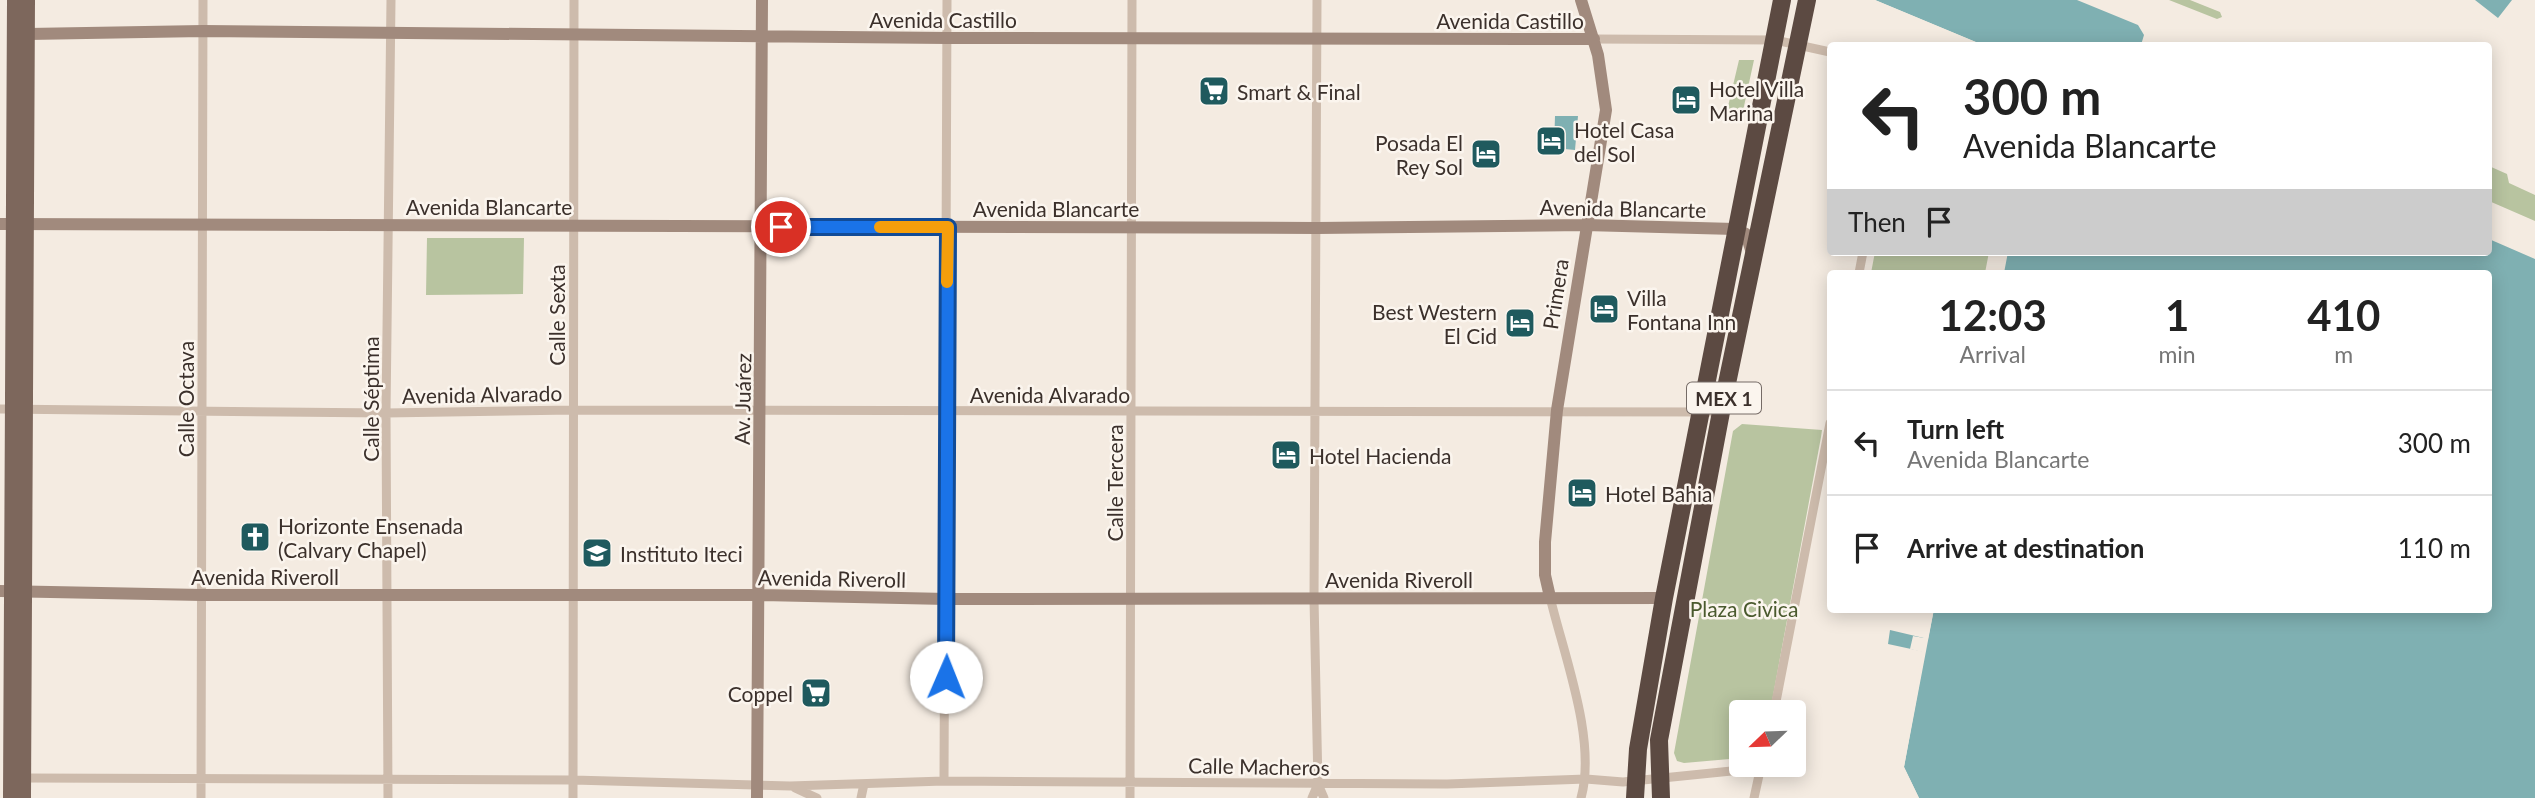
<!DOCTYPE html>
<meta charset="utf-8">
<style>
body{margin:0;font-family:Lato,sans-serif;background:#f6f6f6;color:#222;height:100vh;display:flex;flex-direction:column;font-size:26px;white-space:nowrap}
*{box-sizing:border-box;margin:0}
p{font-size:23px;color:#767676}
.icon{flex:none;width:38px;height:38px;fill:none;stroke:currentColor;stroke-width:2;stroke-linecap:round;stroke-linejoin:round}
.map{position:relative;flex:1;overflow:hidden}
.details{position:absolute;left:1827px;top:270px;width:665px;height:343px;display:flex;flex-direction:column;background:#fff;border-radius:7px;box-shadow:0 4px 18px #0003}
.details>*{flex:none}
.banner{position:absolute;left:1827px;top:42px;width:665px;height:214px;border-radius:7px;box-shadow:0 4px 18px #0003;background:#fff;color:#222;overflow:hidden}
.needle{width:46px;rotate:247deg}
.fabs{position:absolute;left:1729px;top:700px;display:grid;gap:14px}
.fabs a{display:grid;place-items:center;width:77px;height:77px;border-radius:7px;background:#fff;box-shadow:0 4px 18px #0003;font-size:35px}
.pin{position:absolute;display:grid;place-items:center;width:60px;height:60px;color:#fff;margin:-30px;border:4px solid #fff;border-radius:50%;box-shadow:0 2px 7px #0007}
.me{position:absolute;width:77px;margin:-38px;rotate:1deg;stroke-linejoin:round;filter:drop-shadow(0 0 5px #0008)}
.turn{display:flex;align-items:center;gap:24px;height:147px;padding:0 21px;font-size:32px}
.turn .icon{width:91px;height:91px;stroke-width:2.5}
.turn b{display:block;font-size:49px;line-height:60px}
.then{display:flex;align-items:center;height:66px;padding:0 21px;background:#0003;gap:14px;font-size:26px}
.eta{display:flex;justify-content:space-evenly;align-items:center;height:119px;text-align:center}
.eta b{font-size:42px;font-weight:700;line-height:49px}
ul{padding:0;list-style:none}
li{display:flex;align-items:center;gap:21px;height:105px;padding:0 21px;border-top:2px solid #e0e0e0}
li div{flex:1}
li b{display:block;font-size:26px}
li em{font-style:normal}
.map>svg:first-child{display:block}
.green{fill:#b8c4a0}
.water{fill:#7fb0b2}
.pier{fill:#f4ebe1}
.lines{fill:none;stroke-linecap:round;stroke-linejoin:round}
.street{stroke:#cdbbac;stroke-width:9}
.secondary{stroke:#a18a7d;stroke-width:12}
.primary{stroke:#7d675c;stroke-width:14}
.highway{stroke:#5c4a42;stroke-width:18}
.route-casing{stroke:#114b97;stroke-width:18}
.route{stroke:#1a73e8;stroke-width:12}
.slow{stroke:#f59e0b;stroke-width:12}
.labels{text-anchor:middle;dominant-baseline:central;stroke-width:5;stroke-linejoin:round;paint-order:stroke}
.shield{fill:#fbf5ee;stroke:#756b66;stroke-width:2}
.shield-label{font-size:19px;font-weight:bold;fill:#3b302b}
.street-label{font-size:21px;fill:#3b302b;stroke:#fbf5ee}
.poi-label{font-size:21px;fill:#3b302b;stroke:#fbf5ee;text-anchor:start}
.park-label{font-size:21px;fill:#4a5a2e;stroke:#fbf5ee}
</style>
<div class="map">
<svg width="2535" height="798" viewBox="0 0 2535 798">
<rect width="100%" height="100%" fill="#f4ebe1"/>
<path class="green" d="M 2169,0 L 2190,0 L 2220,12 L 2222,17 L 2217,19 Z
M 1739,60 L 1754,60 L 1741,120 L 1726,115 Z
M 2489,166 L 2507,174 L 2509,183 L 2535,195 L 2535,221 L 2489,201 Z
M 427,238 L 524,238 L 523,294 L 426,295 Z
M 1875,252 L 1989,252 L 1985,273 L 1871,273 Z
M 1742,424 L 1822,430 L 1821,437 L 1770,712 L 1741,712 L 1741,758 L 1684,763 L 1677,761 L 1674,753 L 1733,431 Z"/>
<path class="water" d="M 1875,0 L 2077,0 L 2138,25 L 2144,35 L 2141,45 L 1983,45 Z
M 2475,0 L 2512,0 L 2498,18 Z
M 1555,116 L 1578,116 L 1575,150 L 1554,148 Z
M 2489,239 L 2535,259 L 2535,798 L 1919,798 L 1904,767 L 1925,652 L 1888,644 L 1890,630 L 1928,639 L 1934,609 L 2488,609 L 2488,273 L 2004,273 L 2008,252 L 2488,252 Z"/>
<path class="pier" d="M 1871,0 L 1875,0 L 1983,45 L 1974,46 Z
M 1930,609 L 1934,609 L 1904,767 L 1919,798 L 1917,798 L 1902,774 L 1922,652 L 1910,649 L 1913,636 L 1924,638 Z"/>
<g class="lines">
<path class="street" d="M 1317,0 L 1314,599 L 1318,784 L 1324,798
M 1594,39 L 1775,40 L 1830,52
M 1859,273 L 1863,252
M 0,409 L 386,413 L 573,410 L 1721,412
M 1550,597 C 1564,656 1597,740 1581,798
M 1774,712 L 1830,423
M 24,778 L 573,780 L 790,786 L 944,781 L 1447,784 L 1586,779 L 1623,782 L 1761,768
M 944,781 L 947,0
M 795,788 L 817,798
M 201,798 L 203,0
M 388,798 L 386,413 L 391,0
M 573,798 L 574,0
M 861,798 L 864,784
M 1130,798 L 1132,0
M 1312,798 L 1318,784
M 1754,798 L 1761,766"/>
<path class="secondary" d="M 28,34 L 203,31 L 947,38 L 1594,39
M 0,224 L 1317,228 L 1585,225 L 1735,229 L 1746,234 L 1752,253
M 0,591 L 202,595 L 759,595 L 947,599 L 1664,598
M 1550,597 L 1545,575 L 1545,542 L 1557,410 L 1606,110 L 1598,55 L 1581,0
M 757,798 L 762,0"/>
<path class="primary" d="M 10,798 L 14,0
M 24,798 L 28,0"/>
<path class="highway" d="M 1635,798 L 1638,749 L 1664,598 L 1782,0
M 1661,798 L 1659,740 L 1721,412 L 1807,0"/>
</g>
<g class="lines">
<g class="route-casing">
<path id="route" d="M 781,227 L 948,227 L 946,677"/>
</g>
<use href="#route" class="route"/>
<path class="slow" d="M 880,227 L 948,227 L 947,282"/>
</g>
<defs>
<g id="supermarket-square" transform="scale(1.575)"><rect x="-9" y="-9" width="18" height="18" rx="4" fill="#1f5a5e" stroke="#fbf5ee"/><path d="M-6-5.5h2.5l.6 2H6L4.5 2H-2.5L-4.4-4H-6ZM-1.5 3.2a1.3 1.3 0 1 0 .1 0ZM3 3.2a1.3 1.3 0 1 0 .1 0Z" fill="#fff"/></g>
<g id="hotel-square" transform="scale(1.575)"><rect x="-9" y="-9" width="18" height="18" rx="4" fill="#1f5a5e" stroke="#fbf5ee"/><path d="M-6-4.5h1.5V1H6V5H4.5V3h-9V5H-6ZM-4 0a1.8 1.8 0 1 1 3.6 0ZM.5 0V-2.5h3Q6-2.5 6 0Z" fill="#fff"/></g>
<g id="church-square" transform="scale(1.575)"><rect x="-9" y="-9" width="18" height="18" rx="4" fill="#1f5a5e" stroke="#fbf5ee"/><path d="M-1.2-6h2.4v3.5h3.3v2.4h-3.3V6h-2.4V-.1h-3.3v-2.4h3.3Z" fill="#fff"/></g>
<g id="university-square" transform="scale(1.575)"><rect x="-9" y="-9" width="18" height="18" rx="4" fill="#1f5a5e" stroke="#fbf5ee"/><path d="M0-5L7-2L0 1L-7-2ZM-4 1L0 2.5L4 1V4Q0 6-4 4Z" fill="#fff"/></g>
</defs>
<g fill-rule="evenodd">
<use href="#supermarket-square" x="1214" y="91"/>
<use href="#hotel-square" x="1686" y="100"/>
<use href="#hotel-square" x="1551" y="141"/>
<use href="#hotel-square" x="1486" y="154"/>
<use href="#hotel-square" x="1604" y="309"/>
<use href="#hotel-square" x="1520" y="323"/>
<use href="#hotel-square" x="1286" y="455"/>
<use href="#hotel-square" x="1582" y="493"/>
<use href="#church-square" x="255" y="537"/>
<use href="#university-square" x="597" y="553"/>
<use href="#supermarket-square" x="816" y="693"/>
</g>
<g class="labels">
<rect class="shield" x="1687" y="382.5" width="74" height="31" rx="5"/>
<g class="shield-label">
<text x="1724" y="398">MEX 1</text>
</g>
<g class="street-label">
<text x="943" y="19">Avenida Castillo</text>
<text x="1510" y="20">Avenida Castillo</text>
<text x="489" y="206">Avenida Blancarte</text>
<text x="1056" y="208">Avenida Blancarte</text>
<text transform="translate(1623 208) rotate(1)">Avenida Blancarte</text>
<text transform="translate(1555 294) rotate(-81)">Primera</text>
<text transform="translate(556 315) rotate(-90)">Calle Sexta</text>
<text transform="translate(482 394) rotate(-1)">Avenida Alvarado</text>
<text x="1050" y="394">Avenida Alvarado</text>
<text transform="translate(185 399) rotate(-90)">Calle Octava</text>
<text transform="translate(370 399) rotate(-90)">Calle Séptima</text>
<text transform="translate(742 399) rotate(-89)">Av. Juárez</text>
<text transform="translate(1114 483) rotate(-90)">Calle Tercera</text>
<text x="265" y="576">Avenida Riveroll</text>
<text transform="translate(832 578) rotate(1)">Avenida Riveroll</text>
<text x="1399" y="579">Avenida Riveroll</text>
<text transform="translate(1259 766) rotate(1)">Calle Macheros</text>
</g>
<g class="poi-label">
<text x="1709" y="88">Hotel Villa<tspan x="1709" dy="24">Marina</tspan></text>
<text x="1237" y="91">Smart &amp; Final</text>
<text x="1574" y="129">Hotel Casa<tspan x="1574" dy="24">del Sol</tspan></text>
<text x="1463" y="142" text-anchor="end">Posada El<tspan x="1463" dy="24">Rey Sol</tspan></text>
<text x="1627" y="297">Villa<tspan x="1627" dy="24">Fontana Inn</tspan></text>
<text x="1497" y="311" text-anchor="end">Best Western<tspan x="1497" dy="24">El Cid</tspan></text>
<text x="1309" y="455">Hotel Hacienda</text>
<text x="1605" y="493">Hotel Bahia</text>
<text x="278" y="525">Horizonte Ensenada<tspan x="278" dy="24">(Calvary Chapel)</tspan></text>
<text x="620" y="553">Instituto Iteci</text>
<text x="793" y="693" text-anchor="end">Coppel</text>
</g>
<g class="park-label">
<text x="1744" y="608">Plaza Civica</text>
</g>
</g>
</svg>
<div class="fabs">
<a><svg class="needle" viewBox="-14 -14 28 28"><path d="M0-13l5 13h-10z" fill="#e53935"/><path d="M0 13l5-13h-10z" fill="#767676"/></svg></a>
</div>
<div class="pin" style="left:781px;top:227px;background:#d93025"><svg class="icon" aria-label="arrive" viewBox="0 0 24 24"><path d="M6 21V4h12l-3 4 3 4H6"/></svg></div>
<svg class="me" style="left:946px;top:677px" viewBox="-20 -20 40 40"><circle r="19" fill="#fff"/><path d="M0-13L10 11 0 6-10 11z" fill="#1a73e8"/></svg>
<div class="banner">
<div class="turn"><svg class="icon" aria-label="left" viewBox="0 0 24 24"><path d="M17 20v-9H6M10 6l-5 5 5 5"/></svg><div><b>300 m</b>Avenida Blancarte</div></div>
<div class="then">Then<svg class="icon" aria-label="arrive" viewBox="0 0 24 24"><path d="M6 21V4h12l-3 4 3 4H6"/></svg></div>
</div>
<section class="details">
<div class="eta">
<div><b>12:03</b><p>Arrival</p></div>
<div><b>1</b><p>min</p></div>
<div><b>410</b><p>m</p></div>
</div>
<ul>
<li><svg class="icon" aria-label="left" viewBox="0 0 24 24"><path d="M17 20v-9H6M10 6l-5 5 5 5"/></svg><div><b>Turn left</b><p>Avenida Blancarte</p></div><em>300 m</em></li>
<li><svg class="icon" aria-label="arrive" viewBox="0 0 24 24"><path d="M6 21V4h12l-3 4 3 4H6"/></svg><div><b>Arrive at destination</b></div><em>110 m</em></li>
</ul>
</section>
</div>
